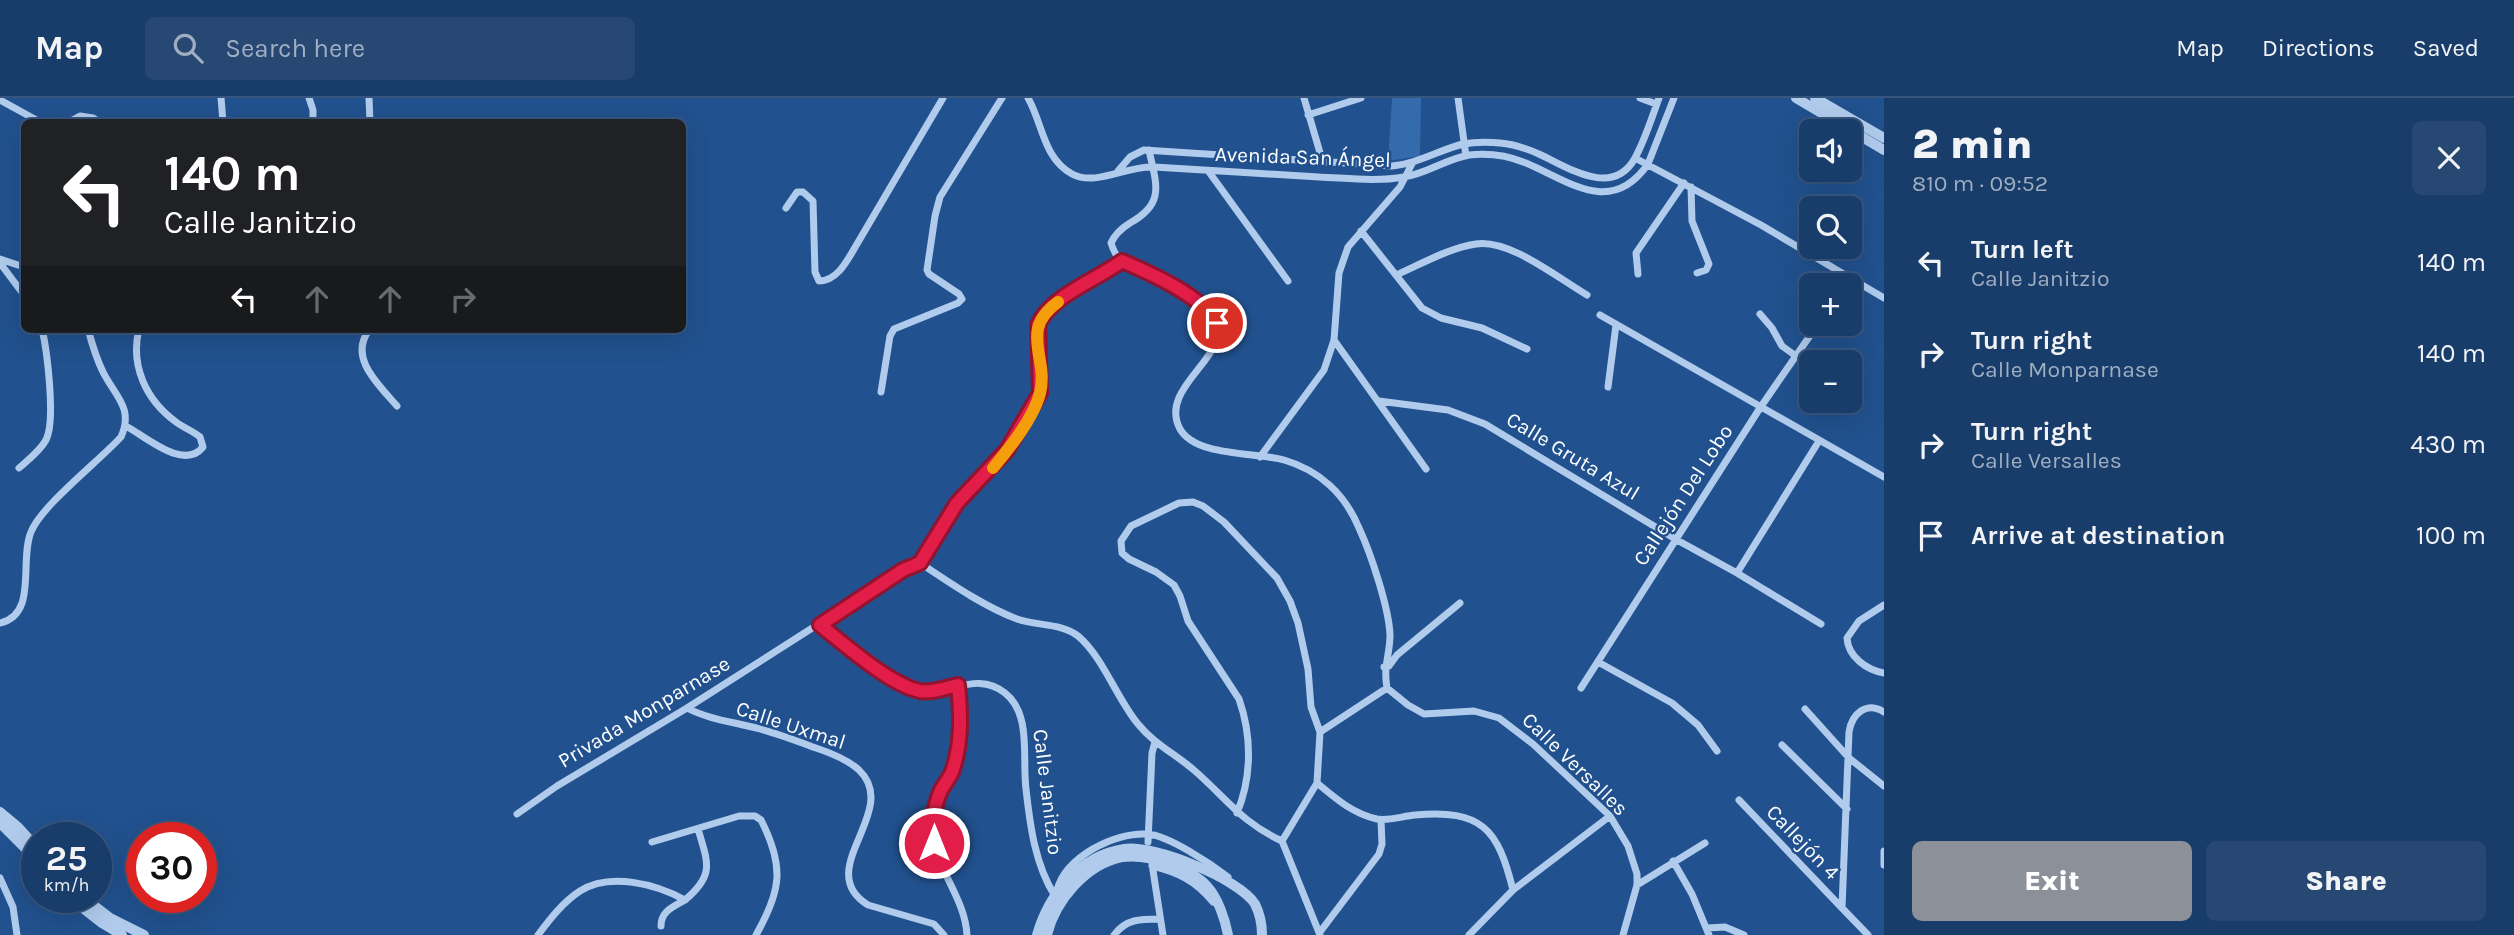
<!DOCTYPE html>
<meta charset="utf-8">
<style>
body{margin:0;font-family:Karla,sans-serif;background:#264872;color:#f1f3f6;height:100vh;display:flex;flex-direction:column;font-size:26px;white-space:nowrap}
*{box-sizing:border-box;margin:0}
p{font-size:23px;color:#9faec1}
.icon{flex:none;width:38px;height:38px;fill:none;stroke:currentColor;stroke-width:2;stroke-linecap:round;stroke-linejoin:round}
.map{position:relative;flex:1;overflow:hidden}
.side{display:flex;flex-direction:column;background:#193d6a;width:630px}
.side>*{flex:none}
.hud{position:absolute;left:21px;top:21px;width:665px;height:214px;border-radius:10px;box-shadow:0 7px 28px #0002,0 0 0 2px #37567e;background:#202124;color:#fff;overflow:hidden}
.fabs{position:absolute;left:1799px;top:21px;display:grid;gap:14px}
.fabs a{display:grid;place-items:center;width:63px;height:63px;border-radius:10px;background:#193d6a;box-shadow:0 7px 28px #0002,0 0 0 2px #37567e;font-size:35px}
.speed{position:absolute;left:21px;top:724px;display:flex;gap:14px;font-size:35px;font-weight:700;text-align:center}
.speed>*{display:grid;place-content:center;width:91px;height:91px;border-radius:50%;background:#193d6a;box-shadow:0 7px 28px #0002,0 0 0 2px #37567e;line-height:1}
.speed small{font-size:18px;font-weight:400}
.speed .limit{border:10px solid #d22;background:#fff;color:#111}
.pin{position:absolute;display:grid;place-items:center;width:60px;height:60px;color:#fff;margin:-30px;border:4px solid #fff;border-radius:50%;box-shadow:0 2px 7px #0007}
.me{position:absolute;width:77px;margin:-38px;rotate:0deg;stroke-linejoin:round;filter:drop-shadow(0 0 5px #0008)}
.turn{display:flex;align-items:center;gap:24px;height:147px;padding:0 28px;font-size:32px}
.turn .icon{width:91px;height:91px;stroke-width:2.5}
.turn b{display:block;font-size:49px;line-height:60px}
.lanes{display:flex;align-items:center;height:66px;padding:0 28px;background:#0003;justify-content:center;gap:35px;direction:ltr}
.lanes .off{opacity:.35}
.round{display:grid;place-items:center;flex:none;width:74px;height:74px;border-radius:10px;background:#264872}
.overview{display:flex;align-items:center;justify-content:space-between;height:119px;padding:0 28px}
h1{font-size:42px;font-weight:800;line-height:52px}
.action{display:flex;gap:14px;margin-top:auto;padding:14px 28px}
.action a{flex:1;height:80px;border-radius:10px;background:#8c9099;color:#fff;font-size:28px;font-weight:800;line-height:80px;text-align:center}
.action a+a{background:#264872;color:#f1f3f6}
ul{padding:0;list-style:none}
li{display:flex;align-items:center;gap:21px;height:91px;padding:0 28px}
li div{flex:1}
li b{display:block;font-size:26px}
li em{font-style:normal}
header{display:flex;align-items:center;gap:42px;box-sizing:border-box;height:98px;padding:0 35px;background:#193d6a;border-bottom:2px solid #37567e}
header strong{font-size:33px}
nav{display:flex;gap:38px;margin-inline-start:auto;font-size:24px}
.search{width:490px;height:63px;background:#264872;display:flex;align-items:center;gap:18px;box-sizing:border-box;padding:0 24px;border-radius:10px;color:#9faec1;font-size:26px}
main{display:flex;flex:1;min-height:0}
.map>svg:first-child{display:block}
.green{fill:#346bac}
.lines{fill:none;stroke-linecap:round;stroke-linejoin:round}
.minor{stroke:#b0cbec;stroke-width:7}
.tertiary{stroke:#b0cbec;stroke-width:10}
.route-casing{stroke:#92132f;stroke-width:18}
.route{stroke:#e11d48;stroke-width:12}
.slow{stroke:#f59e0b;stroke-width:12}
.labels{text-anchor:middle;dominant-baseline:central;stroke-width:5;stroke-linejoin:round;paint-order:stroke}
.street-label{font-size:21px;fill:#fff;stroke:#21518e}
</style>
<header>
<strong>Map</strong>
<div class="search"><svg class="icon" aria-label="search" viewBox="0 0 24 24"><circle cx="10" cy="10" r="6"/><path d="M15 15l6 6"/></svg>Search here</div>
<nav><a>Map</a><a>Directions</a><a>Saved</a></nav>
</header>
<main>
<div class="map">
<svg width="1884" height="837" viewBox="0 0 1884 837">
<rect width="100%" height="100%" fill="#21518e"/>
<path class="green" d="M 1392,0 L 1421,0 L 1420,58 L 1388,63 Z"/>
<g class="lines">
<path class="minor" d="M 221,0 L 223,24
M 309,0 L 313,12 L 313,24
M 369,0 L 370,24
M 1028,0 C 1043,26 1043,60 1072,76 C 1096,89 1128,67 1154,69 C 1209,72 1264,76 1319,79 C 1346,80 1376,84 1404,79 C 1426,76 1446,61 1469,57 C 1488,55 1509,58 1526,65 C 1569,83 1611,119 1648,66 L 1674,0
M 1304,0 L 1323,65
M 1458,0 L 1466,58
M 1640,0 L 1656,6
M 0,2 L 40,24
M 1308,17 L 1361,0
M 69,24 L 80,18 L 93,20 L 99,24
M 152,24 L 161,24
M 1149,52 C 1156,86 1166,105 1130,125 C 1122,130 1115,136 1111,145 C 1113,151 1117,160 1122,163 C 1127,167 1136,169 1142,171 C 1165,182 1197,198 1212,218 C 1241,254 1156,287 1180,331 C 1196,359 1256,354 1284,362 C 1319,372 1345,396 1359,430 C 1371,456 1389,510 1390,537 C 1390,557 1383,567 1387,590 L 1408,607 L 1424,616 L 1474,613 L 1499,620 L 1533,646 L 1610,718 L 1628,748 L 1637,776 L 1637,787 L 1623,837
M 1635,60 L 1761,127 L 1884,200
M 1118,73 L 1130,59 L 1144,52 L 1392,68 C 1417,66 1439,52 1463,46 C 1475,44 1488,44 1500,45 C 1515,46 1528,51 1541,57 C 1569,70 1613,100 1635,60 C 1645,42 1652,19 1659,0
M 1209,74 L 1288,183
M 1691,89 L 1692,123 L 1709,166 L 1706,172 L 1697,175
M 786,110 L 797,94 L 803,94 L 813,103 L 815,174 L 819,183 C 838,183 848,161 857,146 L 943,0
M 1361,133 L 1422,210 L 1441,220 L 1482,230 L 1527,251
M 0,161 L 24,169
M 0,165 L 24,197
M 1638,176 L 1636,155 L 1684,85
M 1396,177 C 1421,166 1449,150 1476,146 C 1510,141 1558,180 1587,197
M 1760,216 L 1772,230 L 1782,248 L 1796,258
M 1600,217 L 1884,379
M 370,231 C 347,259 379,287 397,308
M 1334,242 L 1426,371
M 1608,289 L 1616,227
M 881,294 L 890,238 L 894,231 L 958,205 L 962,201 L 959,196 L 929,176 L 927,172 L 935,118 L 940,99 L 1002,0
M 1379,303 L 1448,312 L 1485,326 L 1677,442 L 1737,475 L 1819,343
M 126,328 C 146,339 184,373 203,349 L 200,339 C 193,333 184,330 176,324 C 146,302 130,268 139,231
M 1260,359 L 1324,272 L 1334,242 L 1339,175 L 1348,149 L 1400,89 L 1413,64
M 19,370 C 28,362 40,353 46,342 C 56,323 47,252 42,231
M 920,465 C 950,485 983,508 1017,521 C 1036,528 1062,525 1078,538 C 1103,559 1117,601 1138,626 C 1154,646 1177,657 1195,673 C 1227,701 1241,724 1282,743
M 1737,475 L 1821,526
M 1884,507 L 1859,523 L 1847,540 C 1848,559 1867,572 1884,575
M 0,525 C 38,517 19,463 31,434 C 41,408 99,363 121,339 C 134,310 115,298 103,274 C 96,260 92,246 88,231
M 820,527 C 842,544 896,591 922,593 C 951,596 978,573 1005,595 C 1032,616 1022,661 1026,691 C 1030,727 1035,767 1055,798
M 1598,564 L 1672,605 L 1698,627 L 1717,653
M 1384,569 L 1389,568 L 1397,557 L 1460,505
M 958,588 C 961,616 962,646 952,674 C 945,690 932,705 931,724 C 930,765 965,797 967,837
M 1581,590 L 1760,310 L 1818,226
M 687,610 C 710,622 735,624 760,631 C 779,636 797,643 816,650 C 831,655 847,661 859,672 C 902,713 811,772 868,807 L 934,826 L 944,837
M 1805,611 L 1849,660 L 1884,688
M 1320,634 L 1387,590
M 1782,647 L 1847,711
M 1317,685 C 1335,700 1353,716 1377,721 C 1389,723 1403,718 1415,717 C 1482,711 1498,731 1513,792
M 1739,702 L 1842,810
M 1237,715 C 1252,679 1252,638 1239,601 L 1188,523 L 1180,498 L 1174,487 L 1156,474 L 1129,461 L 1122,455 L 1121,443 L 1131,428 L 1179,405 L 1193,404 L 1203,408 L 1224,424 L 1277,480 L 1290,503 L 1298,525 L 1308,571 L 1311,609 L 1320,634 L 1317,685 L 1282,743 L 1320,837
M 517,716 L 557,688 L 687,610 L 903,472 L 920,465 L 957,405 L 1007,353 L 1036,305 L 1041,289 L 1037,238 L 1041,219 L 1055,206 L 1122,163
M 652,744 L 739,718 L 755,718 L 761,722 C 785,769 781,793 756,837
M 1148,744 L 1152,655 L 1155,644
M 1884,753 L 1884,767
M 1673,763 L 1692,796 L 1709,837
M 1152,766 L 1163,837
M 1152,768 C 1178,774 1196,783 1213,804
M 0,780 L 13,809 L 17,837
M 1637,787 L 1705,745
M 1057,792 C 1066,759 1114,734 1147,736 C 1168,737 1211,766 1228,779
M 661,828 C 661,813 673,809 685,802
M 1707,830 L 1725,829 L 1744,837
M 1320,834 L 1379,756 L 1382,746 L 1381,722
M 538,837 C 550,821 563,804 580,793 C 610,774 656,786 685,802 C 715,777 708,765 698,731
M 1114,837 C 1126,821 1140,821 1160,821
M 1469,837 L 1513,792 L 1610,718
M 1868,837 L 1842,810 L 1849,634 C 1852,615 1867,603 1884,614"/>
<path class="tertiary" d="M 1796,0 L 1884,52
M 1815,0 L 1884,40
M 0,714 L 18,729 L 37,750
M 0,725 L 37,762
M 70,800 L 102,825 L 122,837
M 84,800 L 110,820 L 144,837
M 1037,837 C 1049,795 1080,758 1124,751 C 1153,746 1240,781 1255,806 C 1259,814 1262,827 1262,837
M 1047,837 C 1055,803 1086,766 1122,759 C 1137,757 1156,761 1170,766 C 1183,771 1198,778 1207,788 C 1218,800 1225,821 1228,837"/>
</g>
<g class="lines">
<g class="route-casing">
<path id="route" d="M 934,745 C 932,725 933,711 941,692 C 945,686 949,680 952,674 C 962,646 961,616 958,587 C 946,590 932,595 920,593 C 890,587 844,546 820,527 L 903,472 L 920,465 L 957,405 L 1007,352 L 1040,295 L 1038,227 C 1049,199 1098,181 1122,163 C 1150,175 1202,198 1217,225"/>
</g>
<use href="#route" class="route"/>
<path class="slow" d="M 993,370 C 1009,351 1034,320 1040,295 C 1049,259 1018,233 1058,204"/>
</g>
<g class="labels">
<g class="street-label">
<text transform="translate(1303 59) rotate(2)">Avenida San Ángel</text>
<text transform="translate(1573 358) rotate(31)">Calle Gruta Azul</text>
<text transform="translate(1683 397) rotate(-57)">Callejón Del Lobo</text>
<text transform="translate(644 614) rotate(-31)">Privada Monparnase</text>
<text transform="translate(791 627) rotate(18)">Calle Uxmal</text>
<text transform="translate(1575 666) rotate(44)">Calle Versalles</text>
<text transform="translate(1048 694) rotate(83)">Calle Janitzio</text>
<text transform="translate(1803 744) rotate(46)">Callejón 4</text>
</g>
</g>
</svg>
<div class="fabs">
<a><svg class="icon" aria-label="sound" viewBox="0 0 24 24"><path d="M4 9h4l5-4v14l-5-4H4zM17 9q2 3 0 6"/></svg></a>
<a><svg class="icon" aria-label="search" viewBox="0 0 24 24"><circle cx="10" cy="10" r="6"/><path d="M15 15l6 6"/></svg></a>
<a>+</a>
<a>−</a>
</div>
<div class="speed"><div>25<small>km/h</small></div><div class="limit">30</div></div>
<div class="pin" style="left:1217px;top:225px;background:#d93025"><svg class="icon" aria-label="arrive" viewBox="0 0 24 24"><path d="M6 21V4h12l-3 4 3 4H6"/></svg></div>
<svg class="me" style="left:934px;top:745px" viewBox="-20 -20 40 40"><circle r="17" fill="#e11d48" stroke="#fff" stroke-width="3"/><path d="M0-11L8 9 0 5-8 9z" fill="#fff"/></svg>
<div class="hud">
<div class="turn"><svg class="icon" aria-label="left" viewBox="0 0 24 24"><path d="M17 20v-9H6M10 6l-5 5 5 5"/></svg><div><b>140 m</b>Calle Janitzio</div></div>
<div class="lanes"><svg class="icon" aria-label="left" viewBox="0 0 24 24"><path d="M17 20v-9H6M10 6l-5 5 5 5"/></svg><svg class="icon off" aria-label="ahead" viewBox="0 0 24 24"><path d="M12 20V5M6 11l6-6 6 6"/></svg><svg class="icon off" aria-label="ahead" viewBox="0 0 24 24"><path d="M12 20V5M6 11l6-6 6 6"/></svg><svg class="icon off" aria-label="right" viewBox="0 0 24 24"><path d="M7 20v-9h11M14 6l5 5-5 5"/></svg></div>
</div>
</div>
<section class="side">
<div class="overview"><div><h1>2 min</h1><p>810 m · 09:52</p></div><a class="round"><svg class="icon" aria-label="close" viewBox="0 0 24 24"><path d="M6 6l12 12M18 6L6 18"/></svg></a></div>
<ul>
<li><svg class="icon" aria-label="left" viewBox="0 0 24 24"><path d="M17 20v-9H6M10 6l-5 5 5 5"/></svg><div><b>Turn left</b><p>Calle Janitzio</p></div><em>140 m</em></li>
<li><svg class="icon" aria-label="right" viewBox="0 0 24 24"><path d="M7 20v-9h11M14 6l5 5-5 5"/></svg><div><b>Turn right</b><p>Calle Monparnase</p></div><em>140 m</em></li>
<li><svg class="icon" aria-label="right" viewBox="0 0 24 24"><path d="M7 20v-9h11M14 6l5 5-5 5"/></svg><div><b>Turn right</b><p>Calle Versalles</p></div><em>430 m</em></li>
<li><svg class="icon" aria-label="arrive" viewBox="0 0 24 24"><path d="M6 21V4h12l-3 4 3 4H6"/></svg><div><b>Arrive at destination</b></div><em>100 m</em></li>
</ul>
<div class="action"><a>Exit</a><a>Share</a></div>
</section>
</main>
